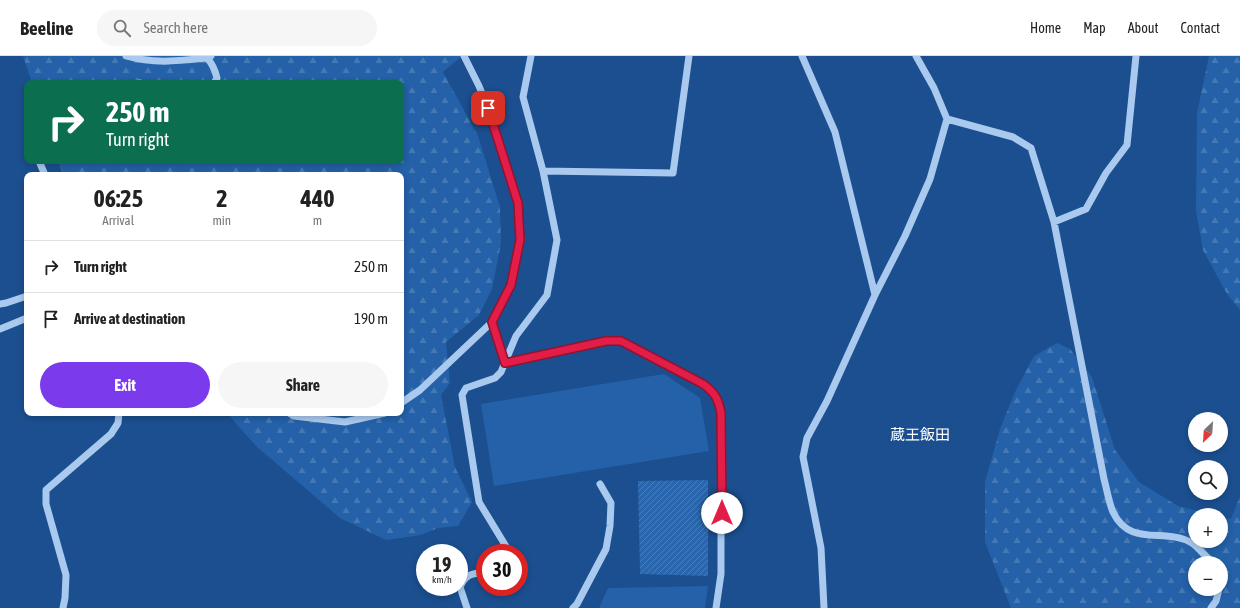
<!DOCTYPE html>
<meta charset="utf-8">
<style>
body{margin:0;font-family:"Asap Condensed","Noto Sans JP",sans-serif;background:#f6f6f6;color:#222;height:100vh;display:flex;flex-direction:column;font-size:15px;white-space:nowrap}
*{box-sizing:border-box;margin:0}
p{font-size:13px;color:#767676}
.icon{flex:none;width:22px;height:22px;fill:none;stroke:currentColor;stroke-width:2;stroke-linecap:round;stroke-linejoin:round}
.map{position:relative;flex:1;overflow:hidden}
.panel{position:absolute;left:24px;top:116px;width:380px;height:244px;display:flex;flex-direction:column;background:#fff;border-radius:8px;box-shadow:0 2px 6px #0003}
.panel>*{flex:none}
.hud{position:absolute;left:24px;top:24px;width:380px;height:84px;border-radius:8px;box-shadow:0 2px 6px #0003;background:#0b6e4f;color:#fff;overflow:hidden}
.needle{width:26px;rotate:205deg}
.buttons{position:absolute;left:1188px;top:356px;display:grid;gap:8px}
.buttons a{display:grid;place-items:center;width:40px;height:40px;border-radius:50%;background:#fff;box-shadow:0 2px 6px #0003;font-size:20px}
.speed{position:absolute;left:416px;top:488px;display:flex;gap:8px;font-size:20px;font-weight:700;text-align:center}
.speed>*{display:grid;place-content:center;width:52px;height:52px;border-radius:50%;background:#fff;box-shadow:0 2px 6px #0003;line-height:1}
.speed small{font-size:10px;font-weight:400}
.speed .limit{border:6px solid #d22;background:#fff;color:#111}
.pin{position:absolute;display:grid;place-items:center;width:34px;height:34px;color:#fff;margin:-17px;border-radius:8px;box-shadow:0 2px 6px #0006}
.me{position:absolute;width:44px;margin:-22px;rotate:0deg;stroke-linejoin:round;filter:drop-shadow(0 0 3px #0008)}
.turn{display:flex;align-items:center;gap:14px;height:84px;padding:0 16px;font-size:18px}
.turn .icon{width:52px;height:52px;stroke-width:2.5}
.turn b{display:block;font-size:28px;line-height:34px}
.eta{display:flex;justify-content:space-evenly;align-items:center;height:68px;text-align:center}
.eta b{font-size:24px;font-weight:700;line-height:28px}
.cta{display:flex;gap:8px;margin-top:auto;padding:8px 16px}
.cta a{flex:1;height:46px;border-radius:24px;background:#7c3aed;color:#fff;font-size:16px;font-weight:700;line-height:46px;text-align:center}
.cta a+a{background:#f6f6f6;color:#222}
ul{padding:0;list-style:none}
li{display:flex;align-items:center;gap:12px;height:52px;padding:0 16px;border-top:1px solid #e0e0e0}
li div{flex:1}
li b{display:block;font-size:15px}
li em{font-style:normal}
header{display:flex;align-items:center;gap:24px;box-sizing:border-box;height:56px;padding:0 20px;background:#fff;border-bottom:1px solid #e0e0e0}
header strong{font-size:19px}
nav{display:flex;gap:22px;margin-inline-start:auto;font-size:14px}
.search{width:280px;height:36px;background:#f6f6f6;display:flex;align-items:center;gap:10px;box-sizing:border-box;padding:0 14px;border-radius:22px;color:#767676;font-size:15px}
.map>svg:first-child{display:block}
.green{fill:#2461a8}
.forest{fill:url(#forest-firs);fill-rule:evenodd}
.building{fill:url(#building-hatch)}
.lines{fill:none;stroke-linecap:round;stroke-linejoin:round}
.minor{stroke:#a9c9ee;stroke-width:7}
.route-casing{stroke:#92132f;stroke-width:10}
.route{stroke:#e11d48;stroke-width:7}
.labels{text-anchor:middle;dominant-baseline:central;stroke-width:4;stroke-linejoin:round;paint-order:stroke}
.quarter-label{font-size:15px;fill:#fff;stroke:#1b4f8f}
</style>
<header>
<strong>Beeline</strong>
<div class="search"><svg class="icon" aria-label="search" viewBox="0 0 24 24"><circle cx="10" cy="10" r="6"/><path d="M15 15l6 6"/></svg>Search here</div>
<nav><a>Home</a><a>Map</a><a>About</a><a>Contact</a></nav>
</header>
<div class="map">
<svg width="1240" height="552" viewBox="0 0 1240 552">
<defs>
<pattern id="forest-firs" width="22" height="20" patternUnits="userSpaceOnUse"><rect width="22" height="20" fill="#2461a8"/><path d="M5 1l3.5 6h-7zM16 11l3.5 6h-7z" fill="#4579b5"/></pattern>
<pattern id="building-hatch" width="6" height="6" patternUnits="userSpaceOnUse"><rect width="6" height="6" fill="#2a66ad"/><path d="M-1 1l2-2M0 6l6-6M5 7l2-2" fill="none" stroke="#4a7db9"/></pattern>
</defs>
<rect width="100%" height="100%" fill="#1b4f8f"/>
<path class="green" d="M 664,318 L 700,342 L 709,395 L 494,430 L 481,348 Z
M 708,530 L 705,552 L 599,552 L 608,532 Z"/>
<path class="forest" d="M 23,0 L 462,0 L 443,16 L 478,80 L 500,151 L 501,187 L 492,233 L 479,259 L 446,286 L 450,327 L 441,339 L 455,411 L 472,446 L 458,470 L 438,472 L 421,479 L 386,484 L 340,462 L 256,390 L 227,357 L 401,357 L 401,119 L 63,119 L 58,105 L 401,105 L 401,27 L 32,27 Z
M 1209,0 L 1240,0 L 1240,254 L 1227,238 L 1203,194 L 1196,155 L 1197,57 Z
M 1057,287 L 1070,293 L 1092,321 L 1115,394 L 1139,426 L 1178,450 L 1214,459 L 1195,459 L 1195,485 L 1221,485 L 1221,461 L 1231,463 L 1240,440 L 1240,552 L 1011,552 L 985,486 L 985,426 L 1000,373 L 1015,336 L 1034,300 ZM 1195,507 L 1221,507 L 1221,533 L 1195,533 Z"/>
<path class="building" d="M 708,424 L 708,520 L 640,518 L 638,425 Z"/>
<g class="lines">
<path class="minor" d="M 126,0 C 154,8 178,5 207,2 L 211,0
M 802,0 L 835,76 L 875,239
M 207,2 C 213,8 215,14 217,22 L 214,27
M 139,27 L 140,27
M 947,63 L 1013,81 L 1031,92 L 1054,166 L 1104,423 C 1107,434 1109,447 1113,456 C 1130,492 1165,471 1192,487 C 1198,491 1204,499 1210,504 L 1211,507
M 39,105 L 45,119
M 543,115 L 673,117 L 689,0
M 1054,166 L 1086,153 L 1106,117 L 1127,89 L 1136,0
M 0,248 L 6,247 L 27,240
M 492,266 L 505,307
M 0,273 L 27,262
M 505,307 L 606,285 L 621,285 L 703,327 L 714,337 L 719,346 L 721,357 L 721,518 L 716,552
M 401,347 L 420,334 L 492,266 L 511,229 L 520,184 L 518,147 L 488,52 L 479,30 L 464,0
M 289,357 L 294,360 L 345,366 L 385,357
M 510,497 L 479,446 L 462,339 L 466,332 L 495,322 L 501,316 L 516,280 L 547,239 L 557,184 L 543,115 L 523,41 L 531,0
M 63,552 L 65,542 L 66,519 L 46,448 L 46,434 L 111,378 L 118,367 L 119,357
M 467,552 L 460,531 C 466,518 472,517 485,517
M 573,552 L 577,548 L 606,493 L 610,470 L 611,447 L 600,428
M 824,552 L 821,492 L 803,401 L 807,382 L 827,345 L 875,239 L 905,180 L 930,123 L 947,63 L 934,32 L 916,0
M 1211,552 L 1216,545 L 1219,533"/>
</g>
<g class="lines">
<g class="route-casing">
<path id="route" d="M 488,52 L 518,147 L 520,184 L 511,229 L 492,266 L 505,307 L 606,285 L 621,285 L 703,328 C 715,337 718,342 721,357 L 722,457"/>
</g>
<use href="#route" class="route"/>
</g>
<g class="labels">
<g class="quarter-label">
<text x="920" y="378">蔵王飯田</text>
</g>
</g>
</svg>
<div class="buttons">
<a><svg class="needle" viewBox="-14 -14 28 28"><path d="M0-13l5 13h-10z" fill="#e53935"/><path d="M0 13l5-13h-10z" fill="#767676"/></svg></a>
<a><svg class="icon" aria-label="search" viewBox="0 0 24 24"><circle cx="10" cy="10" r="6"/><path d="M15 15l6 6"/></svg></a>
<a>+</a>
<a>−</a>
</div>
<div class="speed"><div>19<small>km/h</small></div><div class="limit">30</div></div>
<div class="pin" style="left:488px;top:52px;background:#d93025"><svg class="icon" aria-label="arrive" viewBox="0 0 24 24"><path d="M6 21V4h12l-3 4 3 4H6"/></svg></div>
<svg class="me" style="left:722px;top:457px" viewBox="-20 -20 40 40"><circle r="19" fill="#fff"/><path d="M0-13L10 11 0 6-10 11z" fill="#e11d48"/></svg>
<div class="hud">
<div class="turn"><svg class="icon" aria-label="right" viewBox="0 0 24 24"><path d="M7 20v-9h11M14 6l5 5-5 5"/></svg><div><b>250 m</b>Turn right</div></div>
</div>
<section class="panel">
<div class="eta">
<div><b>06:25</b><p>Arrival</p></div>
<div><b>2</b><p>min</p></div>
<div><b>440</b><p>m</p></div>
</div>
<ul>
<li><svg class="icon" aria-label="right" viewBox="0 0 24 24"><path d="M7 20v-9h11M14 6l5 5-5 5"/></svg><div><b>Turn right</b></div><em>250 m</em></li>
<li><svg class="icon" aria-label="arrive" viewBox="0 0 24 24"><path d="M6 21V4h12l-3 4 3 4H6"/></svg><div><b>Arrive at destination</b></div><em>190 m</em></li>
</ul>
<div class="cta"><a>Exit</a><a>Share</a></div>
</section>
</div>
